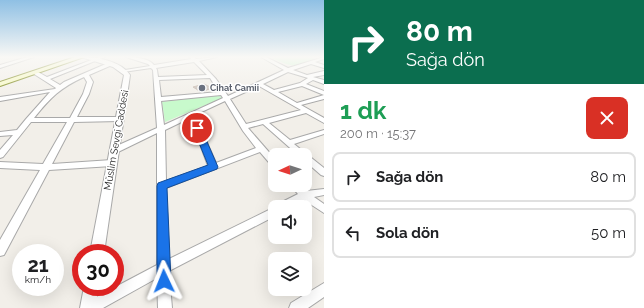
<!DOCTYPE html>
<html lang="tr">
<meta charset="utf-8">
<style>
body{margin:0;font-family:Raleway,sans-serif;background:#f2f2f2;color:#202124;height:100vh;display:flex;flex-direction:column;font-size:15px;white-space:nowrap}
*{box-sizing:border-box;margin:0}
p{font-size:13px;color:#757577}
.icon{flex:none;width:22px;height:22px;fill:none;stroke:currentColor;stroke-width:2;stroke-linecap:round;stroke-linejoin:round}
.map{position:relative;flex:1;overflow:hidden}
.sheet{display:flex;flex-direction:column;background:#fff;width:320px}
.sheet>*{flex:none}
.guide{background:#0b6e4f;color:#fff;overflow:hidden}
.needle{width:26px;rotate:266deg}
.tools{position:absolute;left:268px;top:148px;display:grid;gap:8px}
.tools a{display:grid;place-items:center;width:44px;height:44px;border-radius:8px;background:#fff;box-shadow:0 4px 16px #0002;font-size:20px}
.speed{position:absolute;left:12px;top:244px;display:flex;gap:8px;font-size:20px;font-weight:700;text-align:center}
.speed>*{display:grid;place-content:center;width:52px;height:52px;border-radius:50%;background:#fff;box-shadow:0 4px 16px #0002;line-height:1}
.speed small{font-size:10px;font-weight:400}
.speed .limit{border:6px solid #d22;background:#fff;color:#111}
.pin{position:absolute;display:grid;place-items:center;width:34px;height:34px;color:#fff;margin:-17px;border:2px solid #fff;border-radius:50%;box-shadow:0 1px 4px #0007}
.me{position:absolute;width:44px;margin:-22px;rotate:358deg;stroke-linejoin:round;filter:drop-shadow(0 0 3px #0008)}
.turn{display:flex;align-items:center;gap:14px;height:84px;padding:0 16px;font-size:18px}
.turn .icon{width:52px;height:52px;stroke-width:2.5}
.turn b{display:block;font-size:28px;line-height:34px}
.round{display:grid;place-items:center;flex:none;width:42px;height:42px;border-radius:8px;background:#f2f2f2}
.overview{display:flex;align-items:center;justify-content:space-between;height:68px;padding:0 16px}
h1{font-size:24px;font-weight:700;line-height:30px;color:#1e9e55}
ul{padding:0;list-style:none}
li{display:flex;align-items:center;gap:12px;height:50px;margin:0 8px 6px;padding:0 8px;border:2px solid #e0e0e0;border-radius:8px}
li div{flex:1}
li b{display:block;font-size:15px}
li em{font-style:normal}
main{display:flex;flex:1;min-height:0}
.map>svg:first-child{display:block}
.park{fill:#c8facc}
.building{fill:#c7bfb8;stroke:#c4b6ab}
.lines{fill:none;stroke-linecap:round;stroke-linejoin:round}
.minor-casing{stroke:#a9a9a9;stroke-width:2}
.tertiary-casing{stroke:#a9a9a9;stroke-width:2}
.secondary-casing{stroke:#707d05;stroke-width:2}
.minor{fill:#fff;fill-rule:evenodd}
.tertiary{fill:#fff;fill-rule:evenodd}
.secondary{fill:#f7fabf;fill-rule:evenodd}
.route{fill:#1a73e8;stroke:#114b97}
.worship-dot{fill:#6b7280;stroke:#fff;stroke-width:1.5}
.labels{text-anchor:middle;dominant-baseline:central;stroke-width:3;stroke-linejoin:round;paint-order:stroke}
.far-worship-label{font-size:9px;font-weight:bold;fill:#5b616d;stroke:#fff;text-anchor:start}
.street-label{font-size:10px;fill:#222;stroke:#fff}
</style>
<main>
<div class="map">
<svg width="324" height="308" viewBox="0 0 324 308">
<rect width="100%" height="100%" fill="#f2efe9"/>
<path class="park" d="M 275,57 L 310,57 L 315,59 C 293,67 294,68 272,58 Z
M 219,95 L 222,98 L 165,122 L 162,102 Z"/>
<path class="building" d="M 204,84 L 212,88 L 201,92 L 193,87 Z"/>
<g class="lines">
<g class="minor-casing">
<path id="minor" d="M 27,57 L 34,57 L 0,68 L 0,65 Z
M 99,57 L 105,57 L 50,79 L 60,85 L 64,82 L 108,63 L 112,63 L 112,65 L 89,75 L 93,82 L 89,94 L 77,117 L 120,117 L 123,119 L 120,121 L 74,122 L 52,164 L 112,160 L 116,163 L 112,166 L 49,170 L 4,255 L 0,256 L 0,240 L 40,170 L 0,168 L 0,162 L 43,164 L 67,122 L 31,122 L 3,157 L 0,158 L 0,150 L 13,135 L 0,136 L 0,132 L 17,130 L 26,119 L 50,92 L 0,101 L 0,97 L 55,89 L 56,88 L 34,74 L 34,72 L 38,72 L 47,77 ZM 84,77 L 87,82 L 83,94 L 70,118 L 34,118 C 51,97 60,88 84,77 Z
M 126,57 C 134,57 149,58 154,65 L 191,59 L 189,57 L 194,57 L 196,59 L 217,57 L 199,61 L 216,79 L 228,96 L 284,70 L 261,57 L 266,57 L 288,68 L 324,57 L 324,59 L 315,62 L 324,65 L 324,68 L 311,64 L 293,70 L 307,75 L 324,71 L 324,75 L 313,77 L 324,80 L 324,84 L 313,80 L 306,84 L 324,91 L 324,95 L 302,86 L 278,92 L 297,103 L 324,95 L 324,99 L 301,105 L 324,118 L 324,123 L 306,113 L 269,123 L 290,140 L 324,130 L 324,134 L 294,144 L 324,168 L 324,176 L 321,175 L 305,161 L 305,155 L 298,155 L 263,124 L 248,128 L 275,159 L 275,167 L 272,166 L 260,152 L 166,188 L 169,259 L 275,207 L 275,216 L 169,271 L 172,308 L 158,308 L 157,278 L 103,308 L 83,308 L 85,303 L 157,265 L 157,133 L 118,152 L 112,152 L 111,150 L 112,148 L 157,128 L 153,70 L 151,68 L 123,72 L 123,71 L 125,70 L 150,66 L 148,64 ZM 194,62 L 207,75 L 158,77 L 157,70 L 156,68 ZM 288,72 L 308,78 L 300,83 L 274,90 L 263,84 ZM 210,78 L 219,92 L 161,97 L 159,80 ZM 259,86 L 301,110 L 246,124 L 230,99 ZM 221,95 L 223,98 L 164,125 L 161,101 ZM 225,101 L 243,131 L 256,148 L 216,163 L 195,115 ZM 190,118 L 208,166 L 166,181 L 165,130 Z
M 290,185 L 300,185 L 306,191 L 324,189 L 324,195 L 314,197 L 324,204 L 324,213 L 304,200 L 290,207 L 277,207 L 278,204 L 298,194 Z
M 324,283 L 324,297 L 308,308 L 289,308 L 291,303 Z"/>
</g>
<g class="tertiary-casing">
<path id="tertiary" d="M 81,57 C 97,57 121,61 130,75 L 104,253 L 90,253 L 124,75 L 113,67 Z
M 84,287 L 98,287 L 96,308 L 80,308 Z"/>
</g>
<g class="secondary-casing">
<path id="secondary" d="M 75,57 L 84,57 L 0,86 L 0,82 Z"/>
</g>
<use href="#minor" class="minor"/>
<use href="#tertiary" class="tertiary"/>
<use href="#secondary" class="secondary"/>
</g>
<linearGradient id="sky" x2="0" y2="1"><stop stop-color="#8fc0e4"/><stop offset="0.57" stop-color="#f9f8f5"/><stop offset="1" stop-color="#f9f8f5" stop-opacity="0"/></linearGradient>
<rect width="324" height="100" fill="url(#sky)"/>
<path class="route" d="M 197,125 L 201,128 L 218,167 L 217,169 L 167,188 L 171,281 L 169,286 L 164,289 L 159,286 L 157,281 L 157,186 L 158,183 L 208,165 L 193,128 Z"/>
<circle class="worship-dot" cx="202" cy="88" r="4"/>
<g class="labels">
<g class="far-worship-label">
<text x="210" y="88">Cihat Camii</text>
</g>
<g class="street-label">
<text transform="translate(116 140) rotate(-80)">Müslim Sevgi Caddesi</text>
</g>
</g>
</svg>
<div class="tools">
<a><svg class="needle" viewBox="-14 -14 28 28"><path d="M0-13l5 13h-10z" fill="#e53935"/><path d="M0 13l5-13h-10z" fill="#757577"/></svg></a>
<a><svg class="icon" aria-label="sound" viewBox="0 0 24 24"><path d="M4 9h4l5-4v14l-5-4H4zM17 9q2 3 0 6"/></svg></a>
<a><svg class="icon" aria-label="layers" viewBox="0 0 24 24"><path d="M12 4l9 5-9 5-9-5zM3 14l9 5 9-5"/></svg></a>
</div>
<div class="speed"><div>21<small>km/h</small></div><div class="limit">30</div></div>
<div class="pin" style="left:197px;top:128px;background:#d93025"><svg class="icon" aria-label="arrive" viewBox="0 0 24 24"><path d="M6 21V4h12l-3 4 3 4H6"/></svg></div>
<svg class="me" style="left:164px;top:281px" viewBox="-20 -20 40 40"><path d="M0-17L14 15 0 8-14 15z" fill="#1a73e8" stroke="#fff" stroke-width="4"/></svg>
</div>
<section class="sheet">
<div class="guide">
<div class="turn"><svg class="icon" aria-label="right" viewBox="0 0 24 24"><path d="M7 20v-9h11M14 6l5 5-5 5"/></svg><div><b>80 m</b>Sağa dön</div></div>
</div>
<div class="overview"><div><h1>1 dk</h1><p>200 m · 15:37</p></div><a class="round" style="background:#d93025;color:#fff"><svg class="icon" aria-label="close" viewBox="0 0 24 24"><path d="M6 6l12 12M18 6L6 18"/></svg></a></div>
<ul>
<li><svg class="icon" aria-label="right" viewBox="0 0 24 24"><path d="M7 20v-9h11M14 6l5 5-5 5"/></svg><div><b>Sağa dön</b></div><em>80 m</em></li>
<li><svg class="icon" aria-label="left" viewBox="0 0 24 24"><path d="M17 20v-9H6M10 6l-5 5 5 5"/></svg><div><b>Sola dön</b></div><em>50 m</em></li>
</ul>
</section>
</main>
